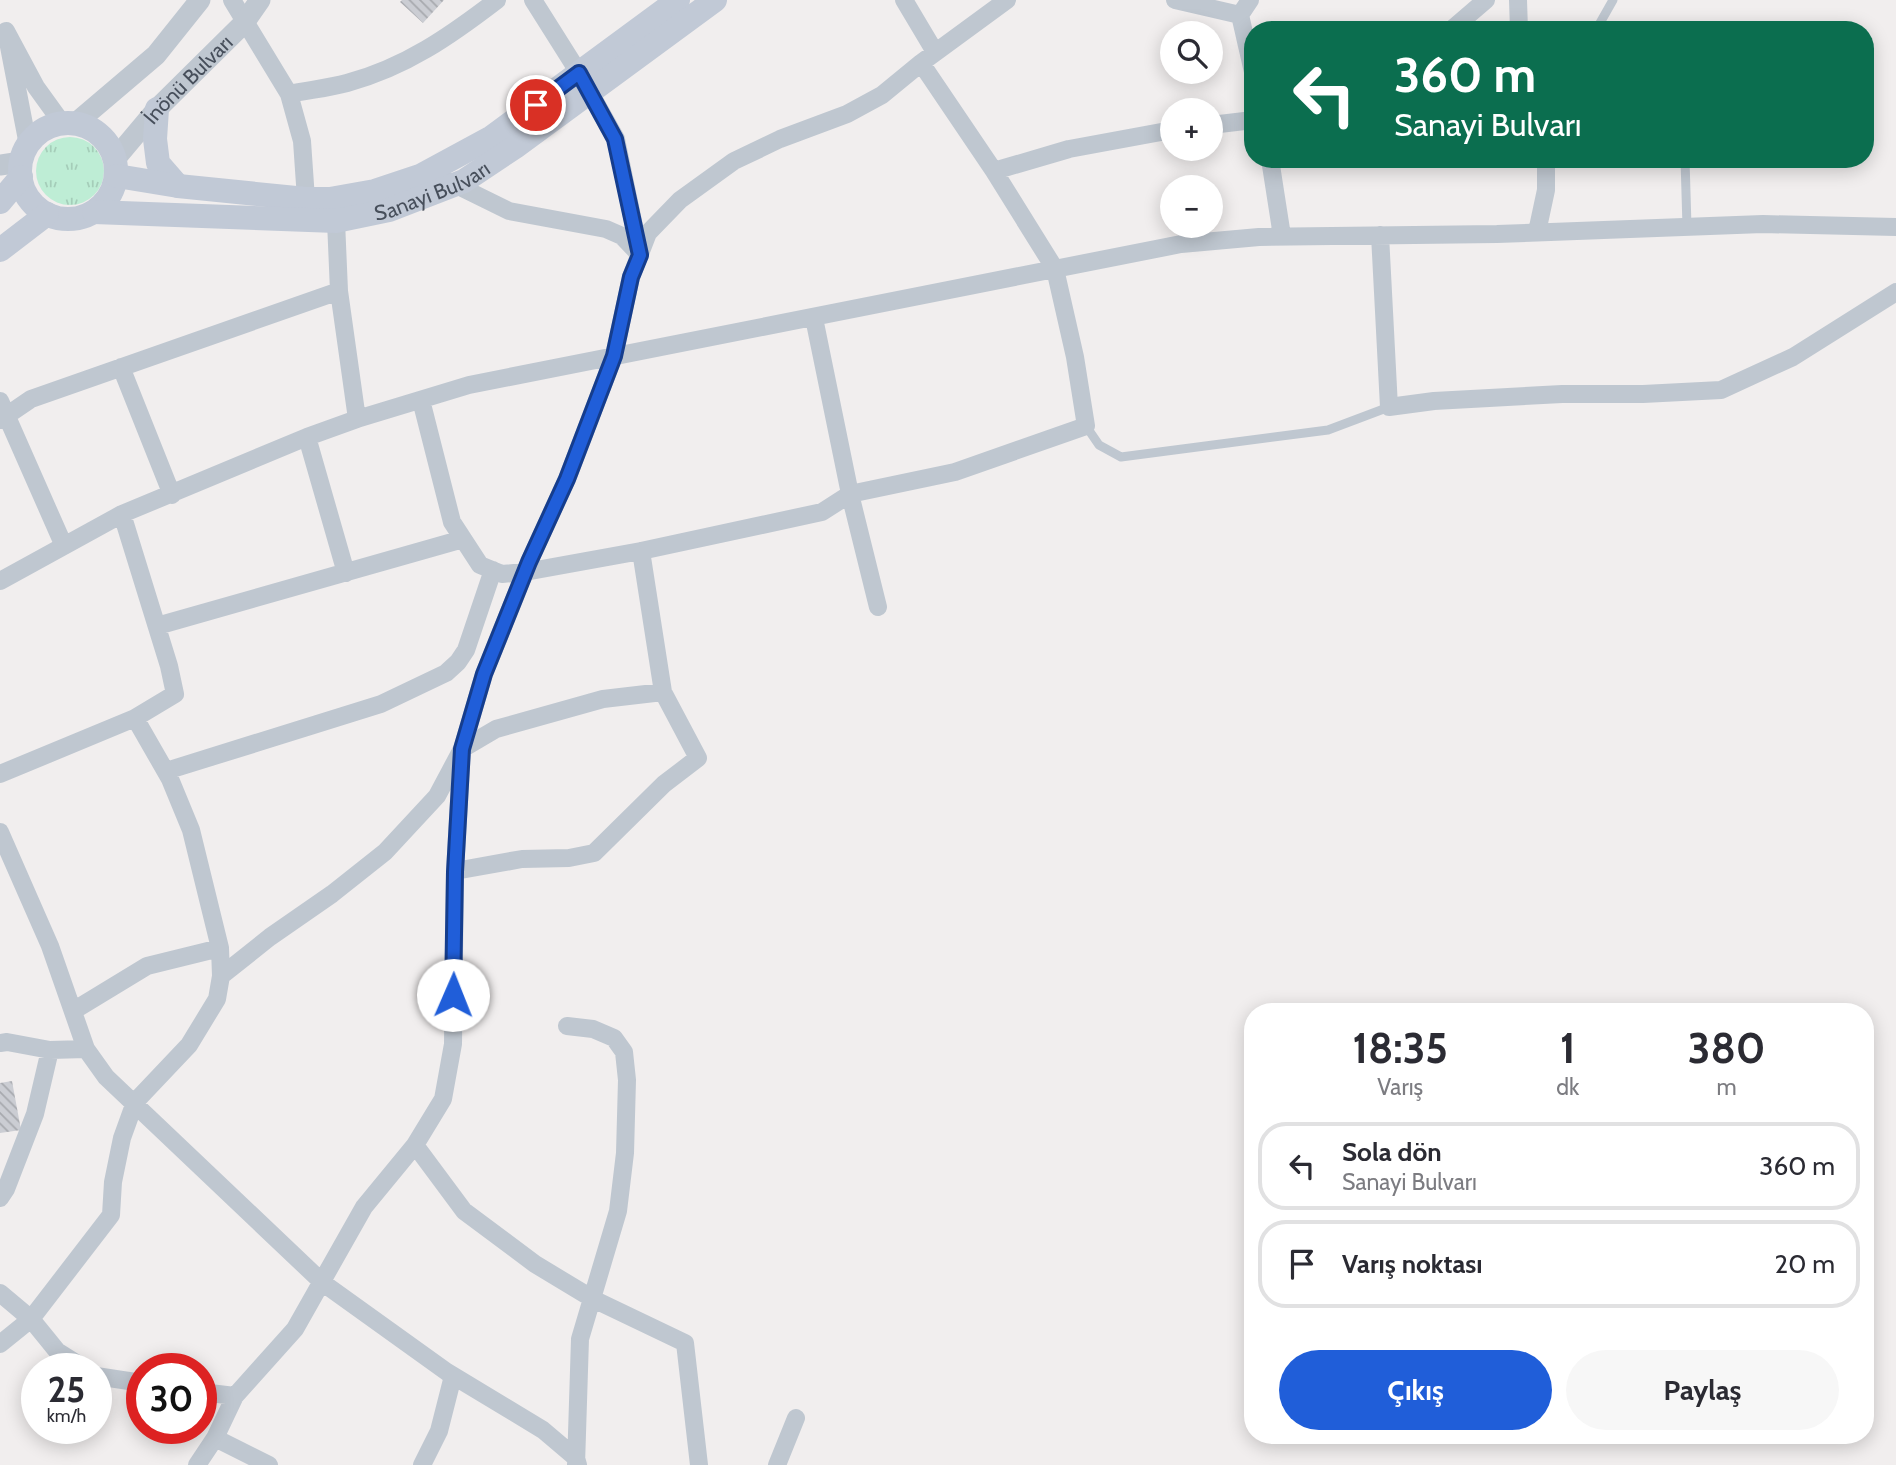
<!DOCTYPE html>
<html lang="tr">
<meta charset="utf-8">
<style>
body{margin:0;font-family:Cabin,sans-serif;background:#f7f7f7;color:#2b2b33;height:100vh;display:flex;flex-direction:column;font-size:26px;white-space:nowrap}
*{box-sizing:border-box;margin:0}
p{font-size:23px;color:#7c7c81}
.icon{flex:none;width:38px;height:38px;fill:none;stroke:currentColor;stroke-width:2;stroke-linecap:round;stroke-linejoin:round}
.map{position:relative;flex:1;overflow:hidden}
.panel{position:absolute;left:1244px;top:1003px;width:630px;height:441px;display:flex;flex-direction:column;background:#fff;border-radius:28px;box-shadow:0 4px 18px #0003}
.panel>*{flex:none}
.top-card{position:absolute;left:1244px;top:21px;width:630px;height:147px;border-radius:28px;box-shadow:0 4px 18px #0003;background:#0b6e4f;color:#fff;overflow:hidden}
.buttons{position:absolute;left:1160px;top:21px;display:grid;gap:14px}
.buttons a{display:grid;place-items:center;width:63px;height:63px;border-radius:50%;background:#fff;box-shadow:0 4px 18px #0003;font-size:35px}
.speed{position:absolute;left:21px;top:1353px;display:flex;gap:14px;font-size:35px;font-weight:700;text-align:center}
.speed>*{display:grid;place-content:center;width:91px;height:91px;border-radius:50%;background:#fff;box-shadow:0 4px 18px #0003;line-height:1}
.speed small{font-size:18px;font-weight:400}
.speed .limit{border:10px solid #d22;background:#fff;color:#111}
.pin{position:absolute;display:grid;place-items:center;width:60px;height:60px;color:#fff;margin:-30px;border:4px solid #fff;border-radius:50%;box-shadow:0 2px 7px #0007}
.me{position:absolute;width:77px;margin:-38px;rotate:1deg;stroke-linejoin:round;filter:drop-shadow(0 0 5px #0008)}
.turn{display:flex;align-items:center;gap:24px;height:147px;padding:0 35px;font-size:32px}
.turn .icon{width:91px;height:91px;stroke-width:2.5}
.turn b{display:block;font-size:49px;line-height:60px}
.eta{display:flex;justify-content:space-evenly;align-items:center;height:119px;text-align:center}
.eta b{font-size:42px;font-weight:700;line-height:49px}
.cta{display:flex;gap:14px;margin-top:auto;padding:14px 35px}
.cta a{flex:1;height:80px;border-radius:42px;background:#205ed9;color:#fff;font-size:28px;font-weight:700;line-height:80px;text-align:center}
.cta a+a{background:#f7f7f7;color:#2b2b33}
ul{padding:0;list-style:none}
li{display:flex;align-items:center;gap:21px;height:88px;margin:0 14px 10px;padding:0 21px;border:4px solid #e1e1e2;border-radius:28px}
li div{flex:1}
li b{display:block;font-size:26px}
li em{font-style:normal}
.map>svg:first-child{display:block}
.grass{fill:url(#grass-tufts)}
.building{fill:url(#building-back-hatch)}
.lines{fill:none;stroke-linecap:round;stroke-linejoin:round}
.service{stroke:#bfc7d0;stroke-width:9}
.minor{stroke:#bfc7d0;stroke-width:18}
.tertiary{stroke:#bfc7d0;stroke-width:21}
.secondary{stroke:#c1c9d6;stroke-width:24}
.route-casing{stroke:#153d8d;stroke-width:18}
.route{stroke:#205ed9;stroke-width:12}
.labels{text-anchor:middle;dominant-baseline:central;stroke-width:5;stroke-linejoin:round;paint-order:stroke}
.street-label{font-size:21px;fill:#474f5b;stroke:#fff}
</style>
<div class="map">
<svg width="1896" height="1465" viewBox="0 0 1896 1465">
<defs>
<pattern id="grass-tufts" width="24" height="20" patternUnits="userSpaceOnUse" patternTransform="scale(1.75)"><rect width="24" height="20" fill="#beedd5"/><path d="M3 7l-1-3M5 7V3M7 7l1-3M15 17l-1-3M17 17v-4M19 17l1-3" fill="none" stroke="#a5cdb9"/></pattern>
<pattern id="building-back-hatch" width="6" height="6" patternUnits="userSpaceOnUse" patternTransform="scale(1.75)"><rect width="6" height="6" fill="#cbcdd3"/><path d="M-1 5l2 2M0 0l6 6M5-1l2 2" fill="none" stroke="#a7a9ae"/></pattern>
</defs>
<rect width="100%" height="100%" fill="#f1eeee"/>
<path class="grass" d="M36 171a34 34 0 1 1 68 0a34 34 0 1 1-68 0Z"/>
<path class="building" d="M 402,0 L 444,0 L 423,23 L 400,2 Z
M 12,1081 L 21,1130 L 0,1133 L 0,1083 Z"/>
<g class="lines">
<path class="service" d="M 1596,30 L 1613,0
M 1685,159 L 1687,227
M 1086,426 L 1099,445 L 1121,457 L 1328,430 L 1389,407"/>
<path class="minor" d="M 232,0 L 289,94 C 308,90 329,88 347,83 C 406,67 450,36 497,0
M 533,0 L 579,73 L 616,139 L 640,255
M 904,0 L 935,52
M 1175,0 L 1240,15 L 1253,72
M 1518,0 L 1519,30
M 1240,15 L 1250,0
M 1451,30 L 1486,0
M 289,94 L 302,141 L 306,199
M 1211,125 L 1253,120
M 28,145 L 6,31 L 36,87 L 62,123
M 1270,159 L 1282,236
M 994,171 L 1069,149 L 1172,130
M 448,181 L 509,211 L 606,229 L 622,236 L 640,255
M 336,221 L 339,291
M 1537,232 L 1546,190 L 1546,159
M 1380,235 L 1389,407 L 1434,401 L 1562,394 L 1643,394 L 1721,390 L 1793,357 L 1896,292
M 814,318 L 850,494 L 878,607
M 121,367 L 172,495
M 421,400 L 452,522 L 480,565 L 502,574 L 525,572 L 641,551 L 822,512 L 850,494 L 955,472 L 1086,426 L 1075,357 L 1055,269 L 994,171 L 921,63
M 0,401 L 64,546
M 0,420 L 31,399 L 339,291 L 357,419
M 307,437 L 346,573
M 0,581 L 122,514 L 307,437 L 357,419 L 469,385 L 1181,244 L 1259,237 L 1497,234 L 1763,224 L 1896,227
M 157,626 L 463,539
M 166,771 L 381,704 L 446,673 L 458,662 L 466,650 L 493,570
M 0,774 L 135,718 L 175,694 L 169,666 L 122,514
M 0,832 L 50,946 L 86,1049 L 106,1077 L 323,1283 L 447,1372 L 543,1430 L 576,1458 L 578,1465
M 455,871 L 522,859 L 569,858 L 594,853 L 664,784 L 698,758 L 663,692 L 641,551
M 221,976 L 270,937 L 332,894 L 385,852 L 437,796 L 462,749 L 496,729 L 603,699 L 663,692
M 73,1011 L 147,966 L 220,948
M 567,1026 L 593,1029 L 614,1038 L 624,1052 L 627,1080 L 625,1153 L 618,1211 L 580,1339 L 576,1465
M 0,1043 L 7,1042 L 50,1050 L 86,1049
M 415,1145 L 464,1211 L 535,1264 L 593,1299 L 685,1343 L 699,1465
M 0,1198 L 6,1189 L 35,1114 L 50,1050
M 0,1293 L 31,1319 L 57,1351 L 84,1368
M 0,1344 L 31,1319 L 111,1215 L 113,1182 L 122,1138 L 135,1102 L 189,1045 L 217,999 L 221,976 L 220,948 L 191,830 L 170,779 L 135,718
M 96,1376 L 142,1383
M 201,1392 L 235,1396
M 215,1438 L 269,1465
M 197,1465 L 215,1438 L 235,1396 L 295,1329 L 364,1207 L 415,1145 L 443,1099 L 453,1044 L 455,871 L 462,749 L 484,674 L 529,562 L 567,479 L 614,356 L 631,277 L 648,233 L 680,200 L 734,161 L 780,139 L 847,114 L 882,95 L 921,63 L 1007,0
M 422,1465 L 439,1431 L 453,1376
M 777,1465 L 796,1418"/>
<g class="tertiary">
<path d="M 76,123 L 156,55 L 200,0"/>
<path id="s1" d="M 115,159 L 157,109 L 244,23 L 260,0"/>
<path d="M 0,165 L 21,162"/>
</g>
<g class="secondary">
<path d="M 157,109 L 155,139 L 158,163 L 178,186"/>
<circle cx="68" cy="171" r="48"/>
<path d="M 117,176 L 178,186 L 306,199 L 330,199 L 375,191 L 420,176 L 492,137 L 678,0"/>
<path d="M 0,202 L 21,177"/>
<path id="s2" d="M 94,212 L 336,221 L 389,210 L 464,181 L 515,147 L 715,0"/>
<path d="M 0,250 L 47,214"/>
</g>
</g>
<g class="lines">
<g class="route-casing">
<path id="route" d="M 453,995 L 455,872 L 462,749 L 484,674 L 529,562 L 567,479 L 614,356 L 631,277 L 640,255 L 615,139 L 579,73 L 536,105"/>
</g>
<use href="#route" class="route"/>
</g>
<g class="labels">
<g class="street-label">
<text stroke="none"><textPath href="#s1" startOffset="108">İnönü Bulvarı</textPath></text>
<text stroke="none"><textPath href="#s2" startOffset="343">Sanayi Bulvarı</textPath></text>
</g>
</g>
</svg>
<div class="buttons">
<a><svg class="icon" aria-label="search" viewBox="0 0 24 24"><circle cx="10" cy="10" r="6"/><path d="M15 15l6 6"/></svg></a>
<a>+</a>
<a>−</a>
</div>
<div class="speed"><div>25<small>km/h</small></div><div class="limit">30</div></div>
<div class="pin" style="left:536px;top:105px;background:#d93025"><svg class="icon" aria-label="arrive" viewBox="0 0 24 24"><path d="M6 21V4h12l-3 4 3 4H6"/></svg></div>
<svg class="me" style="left:453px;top:995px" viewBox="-20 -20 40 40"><circle r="19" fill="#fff"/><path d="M0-13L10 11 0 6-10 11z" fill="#205ed9"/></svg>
<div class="top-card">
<div class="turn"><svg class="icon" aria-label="left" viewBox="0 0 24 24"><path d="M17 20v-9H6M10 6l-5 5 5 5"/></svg><div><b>360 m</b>Sanayi Bulvarı</div></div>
</div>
<section class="panel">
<div class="eta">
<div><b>18:35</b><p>Varış</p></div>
<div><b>1</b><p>dk</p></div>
<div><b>380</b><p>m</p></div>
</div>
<ul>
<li><svg class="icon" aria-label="left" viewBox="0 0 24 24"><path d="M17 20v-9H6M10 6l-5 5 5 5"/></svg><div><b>Sola dön</b><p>Sanayi Bulvarı</p></div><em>360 m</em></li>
<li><svg class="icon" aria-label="arrive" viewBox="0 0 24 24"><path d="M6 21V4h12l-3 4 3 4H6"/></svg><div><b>Varış noktası</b></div><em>20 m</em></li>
</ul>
<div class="cta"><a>Çıkış</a><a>Paylaş</a></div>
</section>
</div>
